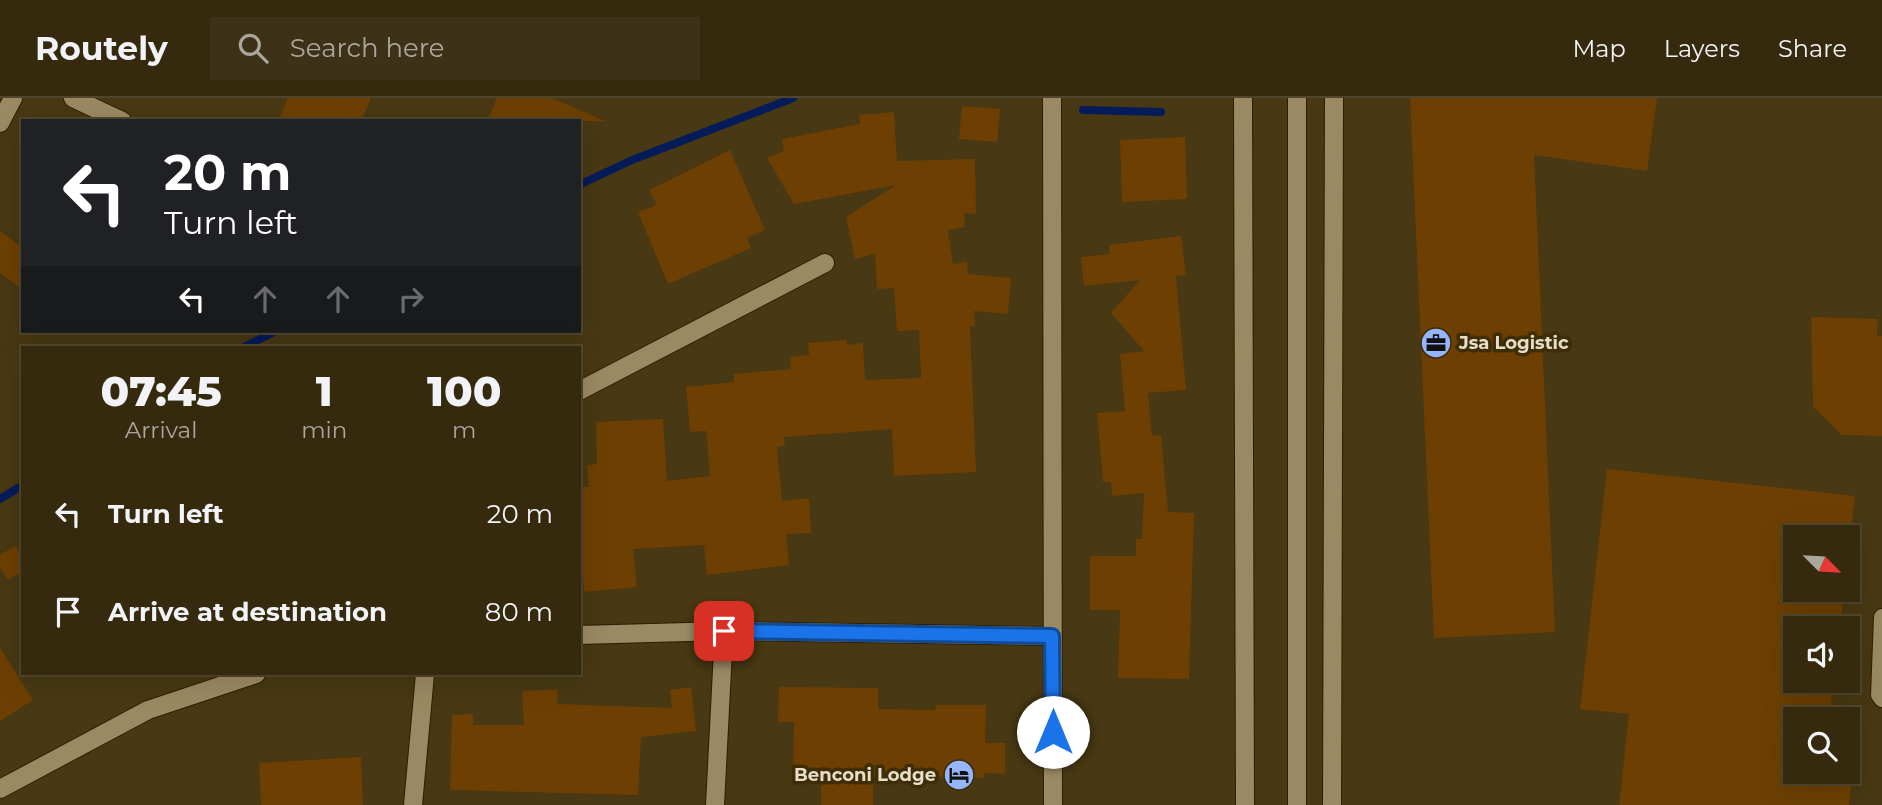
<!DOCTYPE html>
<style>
body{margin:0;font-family:Montserrat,sans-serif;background:#3d3217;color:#f1f3f6;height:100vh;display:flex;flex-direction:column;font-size:26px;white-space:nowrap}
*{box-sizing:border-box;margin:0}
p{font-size:23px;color:#aaa79e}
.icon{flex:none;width:38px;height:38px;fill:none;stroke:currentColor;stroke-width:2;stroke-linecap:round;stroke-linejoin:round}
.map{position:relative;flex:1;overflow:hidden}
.details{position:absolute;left:21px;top:248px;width:560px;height:329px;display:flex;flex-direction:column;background:#362a0e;border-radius:0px;box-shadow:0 7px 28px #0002,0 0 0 2px #50462e}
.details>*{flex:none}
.hud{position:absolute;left:21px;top:21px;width:560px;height:214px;border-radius:0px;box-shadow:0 7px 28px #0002,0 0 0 2px #50462e;background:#202124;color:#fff;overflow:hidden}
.needle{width:46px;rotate:114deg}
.tools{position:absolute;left:1783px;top:427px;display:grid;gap:14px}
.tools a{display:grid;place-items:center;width:77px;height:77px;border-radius:0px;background:#362a0e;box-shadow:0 7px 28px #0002,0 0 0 2px #50462e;font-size:35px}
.pin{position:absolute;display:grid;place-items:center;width:60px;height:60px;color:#fff;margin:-30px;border-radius:14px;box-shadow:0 4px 10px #0006}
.me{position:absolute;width:77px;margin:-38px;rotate:0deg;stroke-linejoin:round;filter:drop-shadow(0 0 5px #0008)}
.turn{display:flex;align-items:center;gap:24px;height:147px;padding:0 28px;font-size:32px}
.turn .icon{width:91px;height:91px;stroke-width:2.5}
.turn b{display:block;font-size:49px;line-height:60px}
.lanes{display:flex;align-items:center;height:66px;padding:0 28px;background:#0003;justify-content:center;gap:35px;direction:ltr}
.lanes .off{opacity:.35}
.eta{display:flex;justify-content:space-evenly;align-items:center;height:119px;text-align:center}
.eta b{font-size:42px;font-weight:800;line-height:49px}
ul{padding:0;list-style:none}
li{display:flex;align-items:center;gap:21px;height:98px;padding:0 28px}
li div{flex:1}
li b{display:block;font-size:26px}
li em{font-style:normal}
header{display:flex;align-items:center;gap:42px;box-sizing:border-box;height:98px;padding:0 35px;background:#362a0e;border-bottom:2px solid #50462e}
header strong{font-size:33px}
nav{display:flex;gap:38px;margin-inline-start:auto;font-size:24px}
.search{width:490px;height:63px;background:#3d3217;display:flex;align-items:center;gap:18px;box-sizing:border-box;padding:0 24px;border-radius:0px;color:#aaa79e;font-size:26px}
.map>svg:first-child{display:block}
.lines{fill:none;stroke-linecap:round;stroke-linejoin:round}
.stream{stroke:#061b59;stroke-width:8}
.building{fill:#6d3f02}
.service-casing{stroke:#2c1f04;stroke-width:18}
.minor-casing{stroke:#2c1f04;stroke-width:20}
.service{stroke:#9b8963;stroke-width:16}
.minor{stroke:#9b8963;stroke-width:18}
.route-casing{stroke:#114b97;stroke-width:18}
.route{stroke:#1a73e8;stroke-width:12}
.labels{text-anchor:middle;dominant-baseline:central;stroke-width:7;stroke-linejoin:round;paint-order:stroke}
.poi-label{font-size:18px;font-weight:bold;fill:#e7ddc9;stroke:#3e2d07;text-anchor:start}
</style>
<header>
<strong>Routely</strong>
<div class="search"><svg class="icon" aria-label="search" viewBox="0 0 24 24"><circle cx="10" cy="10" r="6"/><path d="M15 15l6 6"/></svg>Search here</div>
<nav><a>Map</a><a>Layers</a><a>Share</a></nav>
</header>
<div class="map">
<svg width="1882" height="707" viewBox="0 0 1882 707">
<rect width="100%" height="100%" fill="#483813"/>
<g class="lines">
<path class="stream" d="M 1083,12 L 1161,14
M 579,87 L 632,62 L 793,0
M 242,250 L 276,233
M 0,401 L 23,387"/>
</g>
<path class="building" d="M 288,0 L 371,0 L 361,23 L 278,23 Z
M 497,0 L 552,0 L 605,23 L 487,23 Z
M 1410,0 L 1657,0 L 1647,73 L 1534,57 L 1555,534 L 1434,540 Z
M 962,8 L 1000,11 L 997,44 L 959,41 Z
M 894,14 L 897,63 L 975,61 L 976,116 L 964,115 L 965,129 L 948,132 L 953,166 L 967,164 L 968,176 L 1011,180 L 1008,216 L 974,213 L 975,228 L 970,228 L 976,374 L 894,378 L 892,331 L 784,339 L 785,348 L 777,349 L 782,403 L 809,400 L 811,435 L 786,436 L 789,467 L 707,477 L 704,447 L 633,451 L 637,489 L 584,494 L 579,389 L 589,389 L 587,367 L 597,366 L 596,324 L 663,321 L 667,383 L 710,378 L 706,333 L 690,334 L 686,289 L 734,284 L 734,276 L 791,271 L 790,259 L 809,257 L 808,245 L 847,242 L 847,247 L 863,245 L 865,282 L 921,280 L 919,232 L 897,233 L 894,190 L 877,191 L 875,156 L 855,161 L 846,119 L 896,87 L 794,106 L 767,60 L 784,53 L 782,41 L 860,26 L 859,17 Z
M 1185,39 L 1187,101 L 1122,104 L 1120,42 Z
M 730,52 L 765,132 L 747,140 L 751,150 L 668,186 L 638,114 L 657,107 L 649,92 Z
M 0,133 L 23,150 L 23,192 L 0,175 Z
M 1181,138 L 1186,177 L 1176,178 L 1186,292 L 1148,295 L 1152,338 L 1161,337 L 1168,414 L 1194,415 L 1189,581 L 1118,580 L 1120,512 L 1090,512 L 1090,458 L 1136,458 L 1136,441 L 1142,441 L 1144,395 L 1112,398 L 1111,384 L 1103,384 L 1097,315 L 1125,313 L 1120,256 L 1144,253 L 1111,215 L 1140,182 L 1084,188 L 1081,159 L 1110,156 L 1109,147 Z
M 1811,219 L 1878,221 L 1877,238 L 1882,238 L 1882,338 L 1842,337 L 1813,309 Z
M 1607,371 L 1855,398 L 1850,439 L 1796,439 L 1796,492 L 1844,492 L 1840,530 L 1796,530 L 1796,583 L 1834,583 L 1829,621 L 1796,621 L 1796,674 L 1853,674 L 1849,707 L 1619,707 L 1629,616 L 1580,611 Z
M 15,448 L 23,462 L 23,473 L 8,482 L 0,469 L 0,457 Z
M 0,550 L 33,602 L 0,623 Z
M 691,589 L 696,633 L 641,639 L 638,697 L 450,692 L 452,617 L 473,616 L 473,627 L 524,627 L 522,593 L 557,591 L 558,606 L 672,610 L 670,592 Z
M 779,589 L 878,590 L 878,611 L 935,612 L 936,607 L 986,607 L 985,645 L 1005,645 L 1005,676 L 984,675 L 984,680 L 873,679 L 873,707 L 821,707 L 821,677 L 793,677 L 794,624 L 778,624 Z
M 361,659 L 363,707 L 261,707 L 259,665 Z"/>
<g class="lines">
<g class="service-casing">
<path id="service" d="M 1882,519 L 1879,597 L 1882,601"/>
</g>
<g class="minor-casing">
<path id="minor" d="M 73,0 L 122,23
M 1052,0 L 1053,707
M 1243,0 L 1245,707
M 0,25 L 13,0
M 579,293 L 825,165
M 579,537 L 724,533 L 1052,538
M 0,691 L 148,612 L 256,576
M 413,707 L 425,576
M 715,707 L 724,533
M 1297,707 L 1297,0
M 1332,707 L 1334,0"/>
</g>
<use href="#service" class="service"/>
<use href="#minor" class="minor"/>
</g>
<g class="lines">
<g class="route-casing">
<path id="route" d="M 724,533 L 1052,538 L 1053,634"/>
</g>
<use href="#route" class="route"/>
</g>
<defs>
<g id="office-disc" transform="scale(1.575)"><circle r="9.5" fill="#95b6fd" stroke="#3e2d07"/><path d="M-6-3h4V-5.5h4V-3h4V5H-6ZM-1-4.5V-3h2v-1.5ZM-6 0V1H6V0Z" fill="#111"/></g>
<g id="hotel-disc" transform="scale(1.575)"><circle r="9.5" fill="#95b6fd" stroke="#3e2d07"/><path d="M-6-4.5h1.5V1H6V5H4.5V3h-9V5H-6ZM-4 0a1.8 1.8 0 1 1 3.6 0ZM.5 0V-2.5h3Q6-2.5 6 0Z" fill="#111"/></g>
</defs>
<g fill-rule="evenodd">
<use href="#office-disc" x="1436" y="245"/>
<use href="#hotel-disc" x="959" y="677"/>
</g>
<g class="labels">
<g class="poi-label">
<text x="1459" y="245">Jsa Logistic</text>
<text x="936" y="677" text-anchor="end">Benconi Lodge</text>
</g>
</g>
</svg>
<div class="tools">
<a><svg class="needle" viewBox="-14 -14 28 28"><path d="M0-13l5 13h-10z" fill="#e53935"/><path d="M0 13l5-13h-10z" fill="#aaa79e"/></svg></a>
<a><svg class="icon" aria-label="sound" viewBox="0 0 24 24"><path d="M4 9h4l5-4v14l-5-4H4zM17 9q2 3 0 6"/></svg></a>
<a><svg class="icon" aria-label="search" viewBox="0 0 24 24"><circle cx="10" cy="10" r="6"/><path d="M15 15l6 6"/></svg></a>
</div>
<div class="pin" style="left:724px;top:533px;background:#d93025"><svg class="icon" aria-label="arrive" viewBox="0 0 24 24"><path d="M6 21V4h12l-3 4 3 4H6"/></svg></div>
<svg class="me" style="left:1053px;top:634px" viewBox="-20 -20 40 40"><circle r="19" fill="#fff"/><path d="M0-13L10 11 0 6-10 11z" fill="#1a73e8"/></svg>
<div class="hud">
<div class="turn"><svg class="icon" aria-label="left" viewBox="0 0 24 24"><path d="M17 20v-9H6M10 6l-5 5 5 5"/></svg><div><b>20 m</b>Turn left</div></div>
<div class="lanes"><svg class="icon" aria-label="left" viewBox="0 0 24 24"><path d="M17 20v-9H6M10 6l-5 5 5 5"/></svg><svg class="icon off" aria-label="ahead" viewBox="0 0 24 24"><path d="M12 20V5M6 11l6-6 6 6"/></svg><svg class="icon off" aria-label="ahead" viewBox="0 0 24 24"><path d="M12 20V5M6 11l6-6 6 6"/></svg><svg class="icon off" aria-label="right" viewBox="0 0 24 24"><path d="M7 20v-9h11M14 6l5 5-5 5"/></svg></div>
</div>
<section class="details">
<div class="eta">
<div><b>07:45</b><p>Arrival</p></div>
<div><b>1</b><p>min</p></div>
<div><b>100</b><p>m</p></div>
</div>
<ul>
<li><svg class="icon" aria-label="left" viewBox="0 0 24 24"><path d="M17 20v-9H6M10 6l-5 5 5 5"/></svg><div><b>Turn left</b></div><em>20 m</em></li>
<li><svg class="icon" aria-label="arrive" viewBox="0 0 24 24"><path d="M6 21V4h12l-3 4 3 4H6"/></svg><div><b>Arrive at destination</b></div><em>80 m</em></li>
</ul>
</section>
</div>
